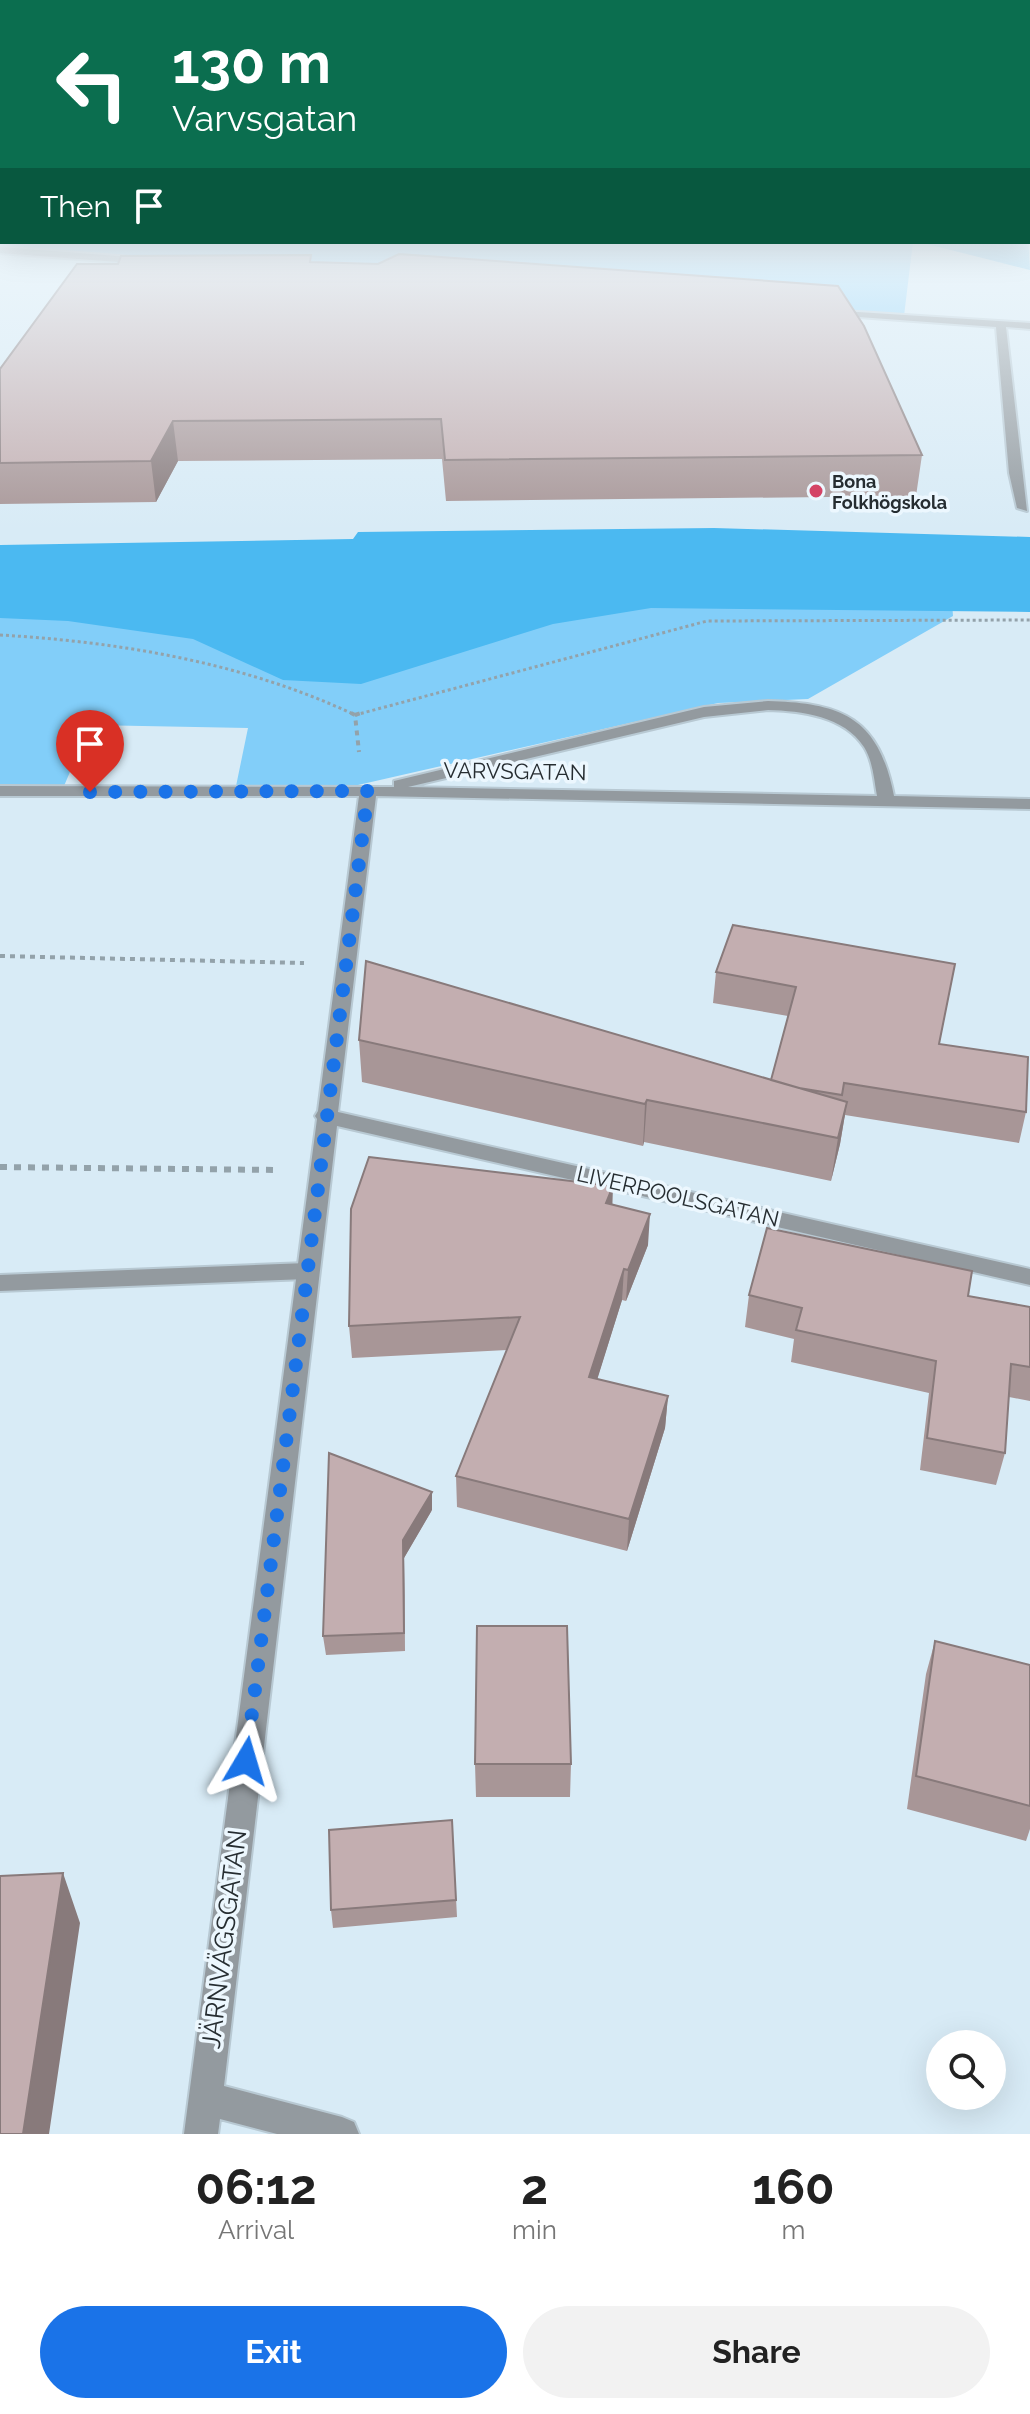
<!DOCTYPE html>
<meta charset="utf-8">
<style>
body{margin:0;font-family:Raleway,sans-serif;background:#f2f2f2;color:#222;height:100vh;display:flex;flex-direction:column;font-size:30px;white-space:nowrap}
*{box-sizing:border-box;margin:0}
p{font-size:26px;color:#767676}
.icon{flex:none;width:44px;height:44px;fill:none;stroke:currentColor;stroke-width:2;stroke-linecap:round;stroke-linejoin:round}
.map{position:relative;height:2134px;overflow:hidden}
.details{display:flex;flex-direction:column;background:#fff;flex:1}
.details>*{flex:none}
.banner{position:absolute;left:0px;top:0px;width:1030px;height:244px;box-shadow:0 8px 32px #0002;background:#0b6e4f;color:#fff;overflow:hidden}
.controls{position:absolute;left:926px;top:2030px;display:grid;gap:16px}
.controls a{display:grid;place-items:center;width:80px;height:80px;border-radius:50%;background:#fff;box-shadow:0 8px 32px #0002;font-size:40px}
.pin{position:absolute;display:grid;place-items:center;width:68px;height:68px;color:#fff;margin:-82px -34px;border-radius:50% 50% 50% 0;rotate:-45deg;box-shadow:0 0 8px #0007}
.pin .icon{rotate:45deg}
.me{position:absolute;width:88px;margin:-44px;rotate:7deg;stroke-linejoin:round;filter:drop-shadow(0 0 6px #0008)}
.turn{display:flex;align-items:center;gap:28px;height:168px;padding:0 40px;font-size:36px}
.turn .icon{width:104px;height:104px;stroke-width:2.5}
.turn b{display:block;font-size:56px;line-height:68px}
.then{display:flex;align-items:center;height:76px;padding:0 40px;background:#0003;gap:16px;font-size:30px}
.eta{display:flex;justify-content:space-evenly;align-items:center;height:136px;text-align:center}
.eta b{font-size:48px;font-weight:700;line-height:56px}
.cta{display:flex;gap:16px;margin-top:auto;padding:16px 40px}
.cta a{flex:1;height:92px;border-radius:48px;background:#1a73e8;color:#fff;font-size:32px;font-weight:700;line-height:92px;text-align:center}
.cta a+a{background:#f2f2f2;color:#222}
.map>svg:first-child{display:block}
.green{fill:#82cef9}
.water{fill:#4bb9f1}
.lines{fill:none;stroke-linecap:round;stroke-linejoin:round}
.service-casing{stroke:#b8c9d3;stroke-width:4}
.minor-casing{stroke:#b8c9d3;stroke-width:4}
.path-far2{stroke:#93a2aa;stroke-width:3;stroke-dasharray:3 3;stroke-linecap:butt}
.path-far1{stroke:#93a2aa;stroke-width:4;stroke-dasharray:5 5;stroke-linecap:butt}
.path{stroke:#93a2aa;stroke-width:6;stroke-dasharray:7 7;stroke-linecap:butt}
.service{fill:#939a9f;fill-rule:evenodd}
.minor{fill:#939a9f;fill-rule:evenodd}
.wall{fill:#a89697}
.shaded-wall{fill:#887a7b}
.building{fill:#c3aeb0;stroke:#887a7b;stroke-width:2}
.route{stroke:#1a73e8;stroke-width:14;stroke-dasharray:0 25.2}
.poi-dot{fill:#d44466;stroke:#ecf7fe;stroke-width:3}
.labels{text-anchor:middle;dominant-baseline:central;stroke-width:7;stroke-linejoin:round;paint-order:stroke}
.far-poi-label{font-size:18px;font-weight:bold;fill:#262d31;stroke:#ecf7fe;text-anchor:start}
.street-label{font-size:22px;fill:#262d31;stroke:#ecf7fe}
.near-street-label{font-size:26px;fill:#262d31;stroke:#ecf7fe}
</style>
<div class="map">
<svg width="1030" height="2134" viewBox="0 0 1030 2134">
<rect width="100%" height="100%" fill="#d8ebf6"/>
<path class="green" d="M 0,233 L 2,242 L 913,242 L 904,316 L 0,250 Z
M 949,561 L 953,616 L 808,699 L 718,703 L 336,790 L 235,791 L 248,728 L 90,725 L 61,793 L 0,793 L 0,572 Z"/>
<path class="water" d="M 1028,233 L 1030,270 L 919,242 L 1028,242 Z
M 714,528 L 1030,537 L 1030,612 L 651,608 L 553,624 L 361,684 L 283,680 L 193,639 L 68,621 L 0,618 L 0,545 L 353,539 L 358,532 Z"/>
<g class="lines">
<g class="service-casing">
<path id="service" d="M 307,1263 L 315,1265 L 318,1271 L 315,1277 L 307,1279 L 0,1291 L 0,1275 Z"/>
</g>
<g class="minor-casing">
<path id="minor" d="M 0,247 L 144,258 L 149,261 L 144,264 L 0,253 Z
M 827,310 L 1030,323 L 1030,329 L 1006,327 L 1027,511 L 1017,508 L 1009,473 L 996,327 L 831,315 Z
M 768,701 C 844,703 879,719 894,796 L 1030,799 L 1030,809 L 376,796 L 338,1112 L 1030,1269 L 1030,1285 L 337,1126 L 224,2086 L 342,2117 L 354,2122 L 359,2134 L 277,2134 L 220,2119 L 218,2134 L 184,2134 L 317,1119 L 315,1116 L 318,1111 L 359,796 L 0,796 L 0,786 L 394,787 L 394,781 L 704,707 ZM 768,710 C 802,711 844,716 864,747 C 873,761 874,780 877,796 L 408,787 L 704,717 Z"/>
</g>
<path class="path-far2" d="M 0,635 C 121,642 245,663 355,715
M 355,715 L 707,621 L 1030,620"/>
<path class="path-far1" d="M 351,713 L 355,715 L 359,752
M 355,715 L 361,713
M 0,956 L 304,963"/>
<path class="path" d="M 0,1167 L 278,1170"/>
<use href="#service" class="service"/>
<use href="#minor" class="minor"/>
</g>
<path class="wall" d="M 312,262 L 922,455 L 916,496 L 446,501 L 442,459 L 178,461 L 156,502 L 0,504 L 0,369 Z
M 733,925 L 939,1044 L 1026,1112 L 1019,1143 L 845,1115 L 840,1144 L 831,1181 L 644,1142 L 643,1146 L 362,1082 L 359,1040 L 771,1080 L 788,1016 L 713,1003 L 716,972 Z
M 612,1205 L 648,1245 L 626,1301 L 622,1300 L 597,1379 L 668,1396 L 665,1428 L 627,1551 L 457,1507 L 456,1476 L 507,1350 L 352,1358 L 349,1326 Z
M 749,1295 L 968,1296 L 1030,1307 L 1030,1401 L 1009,1397 L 1005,1453 L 996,1485 L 920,1470 L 929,1393 L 791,1362 L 794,1339 L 745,1327 Z
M 432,1510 L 404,1558 L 405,1651 L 326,1655 L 323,1636 Z
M 935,1641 L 1030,1665 L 1030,1829 L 1026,1841 L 907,1809 L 926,1674 Z
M 475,1764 L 571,1764 L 570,1797 L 476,1797 Z
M 452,1820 L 457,1917 L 333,1928 L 331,1910 Z"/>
<path class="shaded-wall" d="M 173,421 L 178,461 L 156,502 L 151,461 Z
M 647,1100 L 644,1142 L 643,1146 L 645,1104 Z
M 847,1102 L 840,1144 L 831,1181 L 838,1138 Z
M 613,1186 L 612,1217 L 606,1203 Z
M 650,1214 L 648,1245 L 626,1301 L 628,1270 Z
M 624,1269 L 622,1300 L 588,1409 L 589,1377 Z
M 668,1396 L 665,1428 L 627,1551 L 629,1519 Z
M 432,1492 L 432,1510 L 404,1558 L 405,1651 L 403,1540 Z
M 63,1873 L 80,1923 L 49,2134 L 23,2134 Z"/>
<path class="building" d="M 399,254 L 838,286 L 864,326 L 922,455 L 445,460 L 441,419 L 173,421 L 151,461 L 0,463 L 0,369 L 77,264 L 118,264 L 121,256 L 311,255 L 310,262 L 378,264 Z
M 733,925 L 955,964 L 939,1044 L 1028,1057 L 1026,1112 L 844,1083 L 842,1095 L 799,1088 L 771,1080 L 796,987 L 716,972 Z
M 366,961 L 847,1102 L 838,1138 L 647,1100 L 645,1104 L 359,1040 Z
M 369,1157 L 613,1186 L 606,1203 L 650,1214 L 628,1270 L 624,1269 L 589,1377 L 668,1396 L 629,1519 L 456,1476 L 520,1317 L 349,1326 L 351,1209 Z
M 767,1228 L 972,1271 L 968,1296 L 1030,1307 L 1030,1367 L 1011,1364 L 1005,1453 L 927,1438 L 936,1361 L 796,1330 L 802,1308 L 749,1295 Z
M 329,1453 L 432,1492 L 403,1540 L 404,1633 L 323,1636 Z
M 477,1626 L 567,1626 L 571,1764 L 475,1764 Z
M 935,1641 L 1030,1665 L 1030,1806 L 916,1776 Z
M 452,1820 L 456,1900 L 331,1910 L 329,1830 Z
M 63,1873 L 23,2134 L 0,2134 L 0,1876 Z"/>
<linearGradient id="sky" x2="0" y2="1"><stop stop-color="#69b6ec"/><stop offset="0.44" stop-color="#edf6fb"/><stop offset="1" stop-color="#edf6fb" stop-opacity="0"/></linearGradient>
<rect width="1030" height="531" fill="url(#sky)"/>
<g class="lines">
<path class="route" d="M 90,792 L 368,791 L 246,1761"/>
</g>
<circle class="poi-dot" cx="816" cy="491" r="8"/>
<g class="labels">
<g class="far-poi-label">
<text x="832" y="481">Bona<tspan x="832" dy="21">Folkhögskola</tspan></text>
</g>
<g class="street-label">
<text transform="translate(515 771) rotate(1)">VARVSGATAN</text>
<text transform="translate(678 1196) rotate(13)">LIVERPOOLSGATAN</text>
</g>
<g class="near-street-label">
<text transform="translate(224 1939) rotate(-83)">JÄRNVÄGSGATAN</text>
</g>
</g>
</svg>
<div class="controls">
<a><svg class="icon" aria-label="search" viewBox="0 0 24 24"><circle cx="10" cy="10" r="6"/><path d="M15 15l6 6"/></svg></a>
</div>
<div class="pin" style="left:90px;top:792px;background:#d93025"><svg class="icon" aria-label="arrive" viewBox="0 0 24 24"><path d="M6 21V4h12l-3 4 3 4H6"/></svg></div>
<svg class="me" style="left:246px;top:1761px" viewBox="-20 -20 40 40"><path d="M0-17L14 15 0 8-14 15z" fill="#1a73e8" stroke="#fff" stroke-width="4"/></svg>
<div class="banner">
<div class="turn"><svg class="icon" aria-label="left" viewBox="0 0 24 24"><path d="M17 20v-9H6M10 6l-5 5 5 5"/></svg><div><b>130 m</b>Varvsgatan</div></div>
<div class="then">Then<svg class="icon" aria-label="arrive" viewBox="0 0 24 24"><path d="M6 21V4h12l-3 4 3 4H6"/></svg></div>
</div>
</div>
<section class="details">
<div class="eta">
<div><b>06:12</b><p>Arrival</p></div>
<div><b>2</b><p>min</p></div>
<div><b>160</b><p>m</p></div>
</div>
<div class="cta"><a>Exit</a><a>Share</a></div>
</section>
